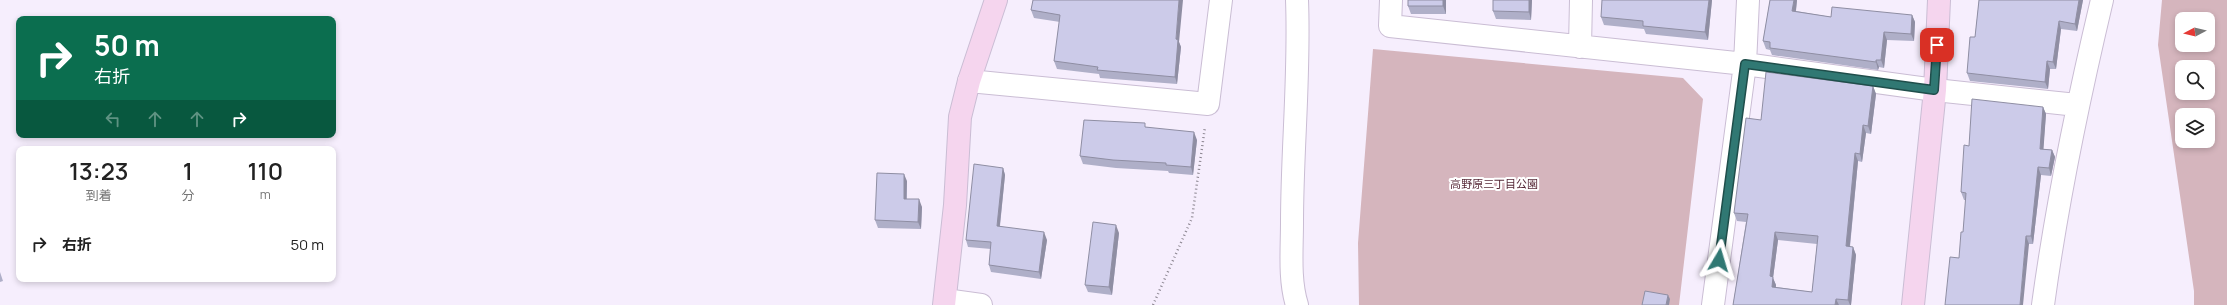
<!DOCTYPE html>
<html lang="ja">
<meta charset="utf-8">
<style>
body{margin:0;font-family:Manrope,"Noto Sans JP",sans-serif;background:#f2f2f2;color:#222;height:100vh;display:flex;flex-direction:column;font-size:15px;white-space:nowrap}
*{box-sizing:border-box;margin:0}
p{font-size:13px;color:#767676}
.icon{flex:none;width:22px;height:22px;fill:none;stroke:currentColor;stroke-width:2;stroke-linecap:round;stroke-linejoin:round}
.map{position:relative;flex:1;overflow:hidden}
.details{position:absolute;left:16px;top:146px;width:320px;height:136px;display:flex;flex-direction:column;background:#fff;border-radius:8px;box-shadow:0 2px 6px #0003}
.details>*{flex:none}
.hud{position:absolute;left:16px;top:16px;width:320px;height:122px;border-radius:8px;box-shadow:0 2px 6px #0003;background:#0b6e4f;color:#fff;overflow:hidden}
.needle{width:26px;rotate:263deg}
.tools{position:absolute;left:2175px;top:12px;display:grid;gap:8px}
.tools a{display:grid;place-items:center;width:40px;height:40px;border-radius:8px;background:#fff;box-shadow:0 2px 6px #0003;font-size:20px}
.pin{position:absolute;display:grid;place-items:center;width:34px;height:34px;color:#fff;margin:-17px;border-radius:8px;box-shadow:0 2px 6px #0006}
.me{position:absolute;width:44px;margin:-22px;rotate:7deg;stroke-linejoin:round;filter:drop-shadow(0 0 3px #0008)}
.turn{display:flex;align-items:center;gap:14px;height:84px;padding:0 12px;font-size:18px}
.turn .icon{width:52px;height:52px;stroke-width:2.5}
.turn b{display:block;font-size:28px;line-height:34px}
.lanes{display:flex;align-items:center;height:38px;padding:0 12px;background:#0003;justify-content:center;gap:20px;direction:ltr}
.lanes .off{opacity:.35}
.eta{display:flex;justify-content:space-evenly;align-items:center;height:68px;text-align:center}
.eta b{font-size:24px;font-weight:600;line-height:28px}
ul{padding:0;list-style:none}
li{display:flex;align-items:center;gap:12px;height:60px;padding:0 12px}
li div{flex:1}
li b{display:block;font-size:15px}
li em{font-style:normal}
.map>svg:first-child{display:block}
.green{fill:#d5b5bd;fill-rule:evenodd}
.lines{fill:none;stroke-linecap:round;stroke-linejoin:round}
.street-casing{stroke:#cabdd4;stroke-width:24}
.secondary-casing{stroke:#cabdd4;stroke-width:24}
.path{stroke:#8b8590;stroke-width:2.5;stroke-dasharray:1 3;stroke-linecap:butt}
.street{stroke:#fff;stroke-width:22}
.secondary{stroke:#f5d5ee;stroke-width:22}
.wall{fill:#afafc8;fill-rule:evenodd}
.shaded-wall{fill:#8f8ea3}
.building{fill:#cccbe9;stroke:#8f8ea3;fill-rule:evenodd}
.route-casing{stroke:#1f4e4b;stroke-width:10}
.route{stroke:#307873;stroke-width:7}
.labels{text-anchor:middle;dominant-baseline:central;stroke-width:4;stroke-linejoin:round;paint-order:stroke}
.park-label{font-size:11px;fill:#562837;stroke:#fff}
</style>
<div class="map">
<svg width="2227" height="305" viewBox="0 0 2227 305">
<rect width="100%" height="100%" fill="#f6eefd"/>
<path class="green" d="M 2162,0 L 2227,0 L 2227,305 L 2194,305 L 2194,291 L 2158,45 ZM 2182,19 L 2208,19 L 2208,45 L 2182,45 ZM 2182,67 L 2208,67 L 2208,93 L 2182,93 ZM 2182,115 L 2208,115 L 2208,141 L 2182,141 Z
M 1373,49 L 1683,78 L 1703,99 L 1679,305 L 1359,305 L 1358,243 Z"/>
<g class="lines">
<g class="street-casing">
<path id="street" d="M 1297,0 C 1300,74 1292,149 1292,223 C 1292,249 1289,280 1297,305
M 1391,0 L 1390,26 L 1745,64 L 1935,90 L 2077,105
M 1580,47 L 1581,0
M 969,81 L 1208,104 L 1221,0
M 945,300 L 981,305
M 1713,305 L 1745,64 L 1748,0
M 2043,305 C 2057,202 2078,101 2102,0"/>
</g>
<g class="secondary-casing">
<path id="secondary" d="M 944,305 L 955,205 L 960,117 L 969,81 L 996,0
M 1913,305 L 1935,90 L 1939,0"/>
</g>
<path class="path" d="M 1153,305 L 1192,218 L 1205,127"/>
<use href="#street" class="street"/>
<use href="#secondary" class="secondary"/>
</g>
<path class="wall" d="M 1033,0 L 1179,42 L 1181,47 L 1177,84 L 1100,78 L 1099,74 L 1057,69 L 1054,61 L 1060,22 L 1034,18 L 1031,10 Z
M 1408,0 L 1446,0 L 1446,14 L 1411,14 L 1408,6 Z
M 1493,0 L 1532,0 L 1531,20 L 1496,19 L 1493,11 Z
M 1602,0 L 1712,0 L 1708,40 L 1646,34 L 1644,29 L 1604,25 L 1601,17 Z
M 1770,0 L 1797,0 L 1796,11 L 1831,17 L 1912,15 L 1915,22 L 1914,41 L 1887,40 L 1884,68 L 1879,67 L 1878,70 L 1772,55 L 1770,50 L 1766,49 L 1763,41 Z
M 1979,0 L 2083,0 L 2077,31 L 2061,29 L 2056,69 L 2050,69 L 2048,89 L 1970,81 L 1967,73 L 1975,37 Z
M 1873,86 L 1876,94 L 1871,134 L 1866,133 L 1862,162 L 1858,161 L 1850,247 L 1853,247 L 1856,255 L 1851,305 L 1733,305 L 1746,222 L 1737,221 L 1734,213 L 1761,120 ZM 1778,240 L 1817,244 L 1812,292 L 1776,287 L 1776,285 L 1773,278 Z
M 2043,107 L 2046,114 L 2043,149 L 2052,150 L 2055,157 L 2051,176 L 2041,175 L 2033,244 L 2029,244 L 1959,258 L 1963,232 L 1966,200 L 1964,200 L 1961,192 Z
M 1147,127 L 1197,140 L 1193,175 L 1169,173 L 1168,171 L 1116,168 L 1083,164 L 1080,156 Z
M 1003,168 L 1005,175 L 1000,226 L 1047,240 L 1041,279 L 991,272 L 989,265 L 991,249 L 968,247 L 966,240 Z
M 907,181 L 907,199 L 922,207 L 921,229 L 878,228 L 875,220 Z
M 1119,233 L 1112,295 L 1088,292 L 1085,285 Z
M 0,272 L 3,281 L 0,282 Z"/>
<path class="shaded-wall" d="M 1179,0 L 1183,0 L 1179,42 L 1181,47 L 1177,84 L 1175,77 L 1176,39 Z
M 1443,0 L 1446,0 L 1446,14 L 1443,6 Z
M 1529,0 L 1532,0 L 1531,20 L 1529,12 Z
M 1709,0 L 1712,0 L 1708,40 L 1705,32 Z
M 1794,0 L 1797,0 L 1795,18 L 1792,11 Z
M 2079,0 L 2083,0 L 2077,31 L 2075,24 Z
M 1912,15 L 1915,22 L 1914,41 L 1911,34 Z
M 2059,21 L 2061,29 L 2056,69 L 2053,62 Z
M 1884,32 L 1887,40 L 1884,68 L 1881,60 Z
M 1876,60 L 1879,67 L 1878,70 L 1876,62 Z
M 2047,61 L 2050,69 L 2048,89 L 2045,82 Z
M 1873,86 L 1876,94 L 1871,134 L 1868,126 Z
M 2043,107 L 2046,114 L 2043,156 L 2040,149 Z
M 1863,125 L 1866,133 L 1862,162 L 1860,154 Z
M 1194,132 L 1197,140 L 1193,175 L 1191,167 Z
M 2052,150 L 2055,157 L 2051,176 L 2049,168 Z
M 1855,153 L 1858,161 L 1849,254 L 1846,246 Z
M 2038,167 L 2041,175 L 2033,244 L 2031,236 Z
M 1003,168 L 1005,175 L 999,233 L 997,226 Z
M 904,174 L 907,181 L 906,206 L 904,199 Z
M 919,199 L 922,207 L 921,229 L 918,222 Z
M 1116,225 L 1119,233 L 1112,295 L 1109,287 Z
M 1044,232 L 1047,240 L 1041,279 L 1039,272 Z
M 1775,232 L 1778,240 L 1773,278 L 1776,285 L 1775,294 L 1772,287 L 1770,276 Z
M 2026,236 L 2029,244 L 2023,305 L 2020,305 Z
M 1853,247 L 1856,255 L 1851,305 L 1850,305 L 1848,300 Z
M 1668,295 L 1670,299 L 1669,305 L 1666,305 Z
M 1836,299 L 1839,305 L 1835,305 Z"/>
<path class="building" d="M 1033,0 L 1179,0 L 1176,39 L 1178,40 L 1175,77 L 1097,70 L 1098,67 L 1054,61 L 1060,15 L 1031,10 Z
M 1408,0 L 1443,0 L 1443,6 L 1408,6 Z
M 1493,0 L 1529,0 L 1529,12 L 1493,11 Z
M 1602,0 L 1709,0 L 1705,32 L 1643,26 L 1643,21 L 1601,17 Z
M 1770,0 L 1794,0 L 1792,11 L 1831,17 L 1832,7 L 1912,15 L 1911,34 L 1884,32 L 1881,60 L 1876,60 L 1876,62 L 1770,48 L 1770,42 L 1763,41 Z
M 1979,0 L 2079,0 L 2075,24 L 2059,21 L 2053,62 L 2047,61 L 2045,82 L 1967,73 L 1970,37 L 1975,37 Z
M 1766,72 L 1873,86 L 1868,126 L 1863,125 L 1860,154 L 1855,153 L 1846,246 L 1853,247 L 1848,300 L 1836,299 L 1835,305 L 1733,305 L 1748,214 L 1734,213 L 1746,118 L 1761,120 ZM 1775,232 L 1818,236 L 1812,292 L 1772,287 L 1773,277 L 1770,276 Z
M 1972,99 L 2043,107 L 2040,149 L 2052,150 L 2049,168 L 2038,167 L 2031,236 L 2026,236 L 2020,305 L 1945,305 L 1950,257 L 1959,258 L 1961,232 L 1963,232 L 1966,193 L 1961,192 L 1964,145 L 1969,146 Z
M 1084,120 L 1145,123 L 1145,127 L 1194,132 L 1191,167 L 1166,165 L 1166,163 L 1113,160 L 1080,156 Z
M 974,164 L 1003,168 L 997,226 L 1044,232 L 1039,272 L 989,265 L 991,242 L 966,240 Z
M 877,173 L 904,174 L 904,199 L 919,199 L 918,222 L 875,220 Z
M 1093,222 L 1116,225 L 1109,287 L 1085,285 Z
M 1645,291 L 1668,295 L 1666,305 L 1642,305 Z"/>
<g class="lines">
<g class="route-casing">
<path id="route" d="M 1719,260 L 1745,64 L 1934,90 L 1937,45"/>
</g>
<use href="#route" class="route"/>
</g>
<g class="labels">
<g class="park-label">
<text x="1494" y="183">高野原三丁目公園</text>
</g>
</g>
</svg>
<div class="tools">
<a><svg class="needle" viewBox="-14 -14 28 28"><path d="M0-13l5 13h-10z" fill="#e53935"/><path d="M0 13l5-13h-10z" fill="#767676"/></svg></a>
<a><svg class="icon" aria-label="search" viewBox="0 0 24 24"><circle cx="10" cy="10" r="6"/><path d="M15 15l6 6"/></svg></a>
<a><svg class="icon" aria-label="layers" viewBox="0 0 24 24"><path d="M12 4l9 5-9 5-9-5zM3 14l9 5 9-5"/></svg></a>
</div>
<div class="pin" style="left:1937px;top:45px;background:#d93025"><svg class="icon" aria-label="arrive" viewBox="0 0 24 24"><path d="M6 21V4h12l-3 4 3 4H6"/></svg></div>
<svg class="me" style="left:1719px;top:260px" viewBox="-20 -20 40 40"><path d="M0-17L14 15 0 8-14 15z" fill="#307873" stroke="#fff" stroke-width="4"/></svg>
<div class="hud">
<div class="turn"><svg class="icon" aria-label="right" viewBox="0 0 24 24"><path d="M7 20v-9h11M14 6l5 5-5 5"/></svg><div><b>50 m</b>右折</div></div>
<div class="lanes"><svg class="icon off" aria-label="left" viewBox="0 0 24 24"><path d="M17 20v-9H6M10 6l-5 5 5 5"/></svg><svg class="icon off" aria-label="ahead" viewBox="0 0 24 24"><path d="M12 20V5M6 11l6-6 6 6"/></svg><svg class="icon off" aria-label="ahead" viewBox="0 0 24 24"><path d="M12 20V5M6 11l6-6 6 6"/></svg><svg class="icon" aria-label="right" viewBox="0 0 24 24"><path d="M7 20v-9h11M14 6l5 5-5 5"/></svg></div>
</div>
<section class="details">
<div class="eta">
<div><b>13:23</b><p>到着</p></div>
<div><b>1</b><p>分</p></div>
<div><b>110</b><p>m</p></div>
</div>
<ul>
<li><svg class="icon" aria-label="right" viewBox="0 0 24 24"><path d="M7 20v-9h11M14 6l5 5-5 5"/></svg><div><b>右折</b></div><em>50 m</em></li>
</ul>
</section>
</div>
